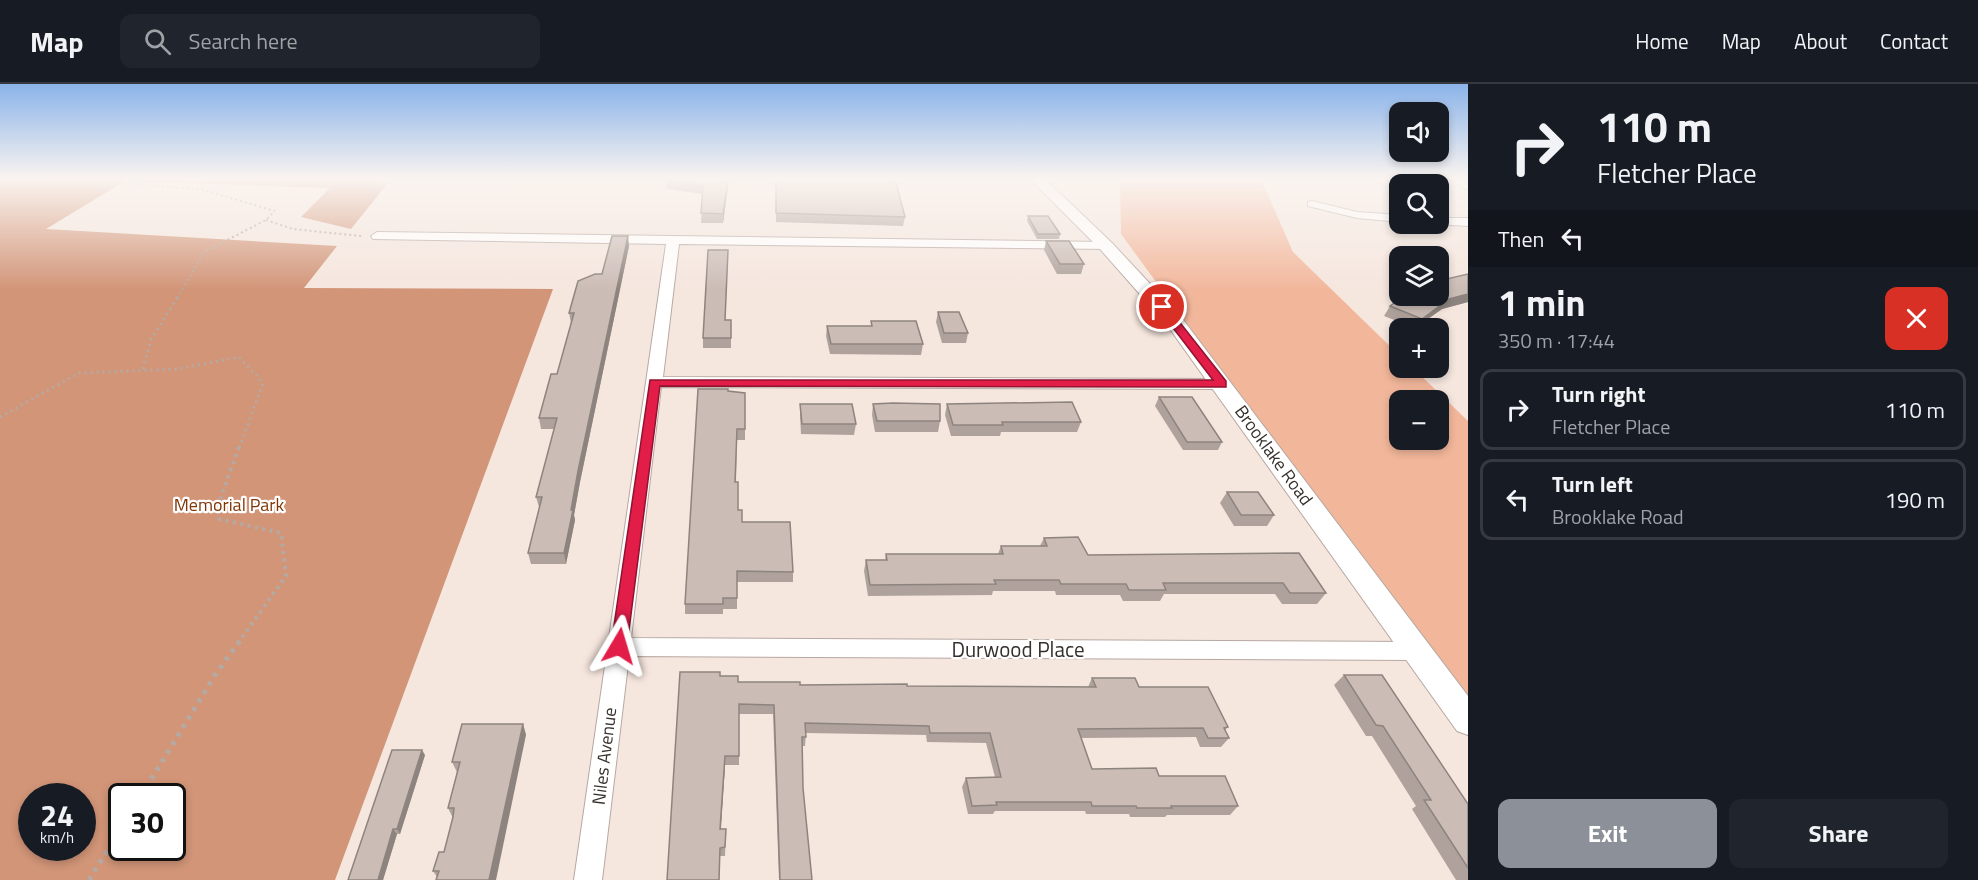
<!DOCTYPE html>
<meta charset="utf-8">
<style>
body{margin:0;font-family:"Titillium Web",sans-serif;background:#20242c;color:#f1f3f6;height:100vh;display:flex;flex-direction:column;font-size:22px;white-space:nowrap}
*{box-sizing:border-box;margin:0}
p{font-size:20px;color:#9ea1a6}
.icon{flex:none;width:33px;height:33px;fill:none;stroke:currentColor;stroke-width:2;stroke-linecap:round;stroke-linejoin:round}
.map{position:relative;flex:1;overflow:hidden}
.side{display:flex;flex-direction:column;background:#171b24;width:510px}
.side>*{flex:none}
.hud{background:#171b24;color:#f1f3f6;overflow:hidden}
.tools{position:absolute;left:1389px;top:18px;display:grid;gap:12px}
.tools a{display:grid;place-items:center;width:60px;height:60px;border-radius:12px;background:#171b24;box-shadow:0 3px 9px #0003;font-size:30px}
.speed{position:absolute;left:18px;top:699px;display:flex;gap:12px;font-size:30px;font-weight:700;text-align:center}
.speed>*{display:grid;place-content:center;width:78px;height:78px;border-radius:50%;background:#171b24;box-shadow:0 3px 9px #0003;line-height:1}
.speed small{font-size:15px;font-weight:400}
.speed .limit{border:3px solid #111;border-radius:9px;background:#fff;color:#111}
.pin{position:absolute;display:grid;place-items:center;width:51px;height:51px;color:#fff;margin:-26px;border:3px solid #fff;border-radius:50%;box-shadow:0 2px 6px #0007}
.me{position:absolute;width:66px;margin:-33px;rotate:7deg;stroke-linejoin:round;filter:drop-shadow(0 0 4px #0008)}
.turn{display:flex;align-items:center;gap:21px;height:126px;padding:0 30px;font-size:27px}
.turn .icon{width:78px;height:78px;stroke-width:2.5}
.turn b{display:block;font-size:42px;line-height:51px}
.then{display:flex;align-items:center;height:57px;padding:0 30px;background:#0003;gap:12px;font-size:22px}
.round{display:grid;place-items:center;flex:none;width:63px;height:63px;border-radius:12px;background:#20242c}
.overview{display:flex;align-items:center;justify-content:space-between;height:102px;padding:0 30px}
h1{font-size:36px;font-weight:700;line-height:45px}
.cta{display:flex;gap:12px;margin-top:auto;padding:12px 30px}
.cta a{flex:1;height:69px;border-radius:12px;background:#8c9099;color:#fff;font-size:24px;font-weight:700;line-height:69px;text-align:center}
.cta a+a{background:#20242c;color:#f1f3f6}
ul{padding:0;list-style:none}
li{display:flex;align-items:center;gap:18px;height:81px;margin:0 12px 9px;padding:0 18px;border:3px solid #363941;border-radius:12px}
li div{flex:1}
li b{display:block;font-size:22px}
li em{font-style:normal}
header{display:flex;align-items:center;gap:36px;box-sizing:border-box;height:84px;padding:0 30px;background:#171b24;border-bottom:2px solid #363941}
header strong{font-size:28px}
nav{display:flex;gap:33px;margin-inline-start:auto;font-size:21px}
.search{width:420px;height:54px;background:#20242c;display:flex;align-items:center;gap:15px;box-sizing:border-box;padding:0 21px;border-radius:12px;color:#9ea1a6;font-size:22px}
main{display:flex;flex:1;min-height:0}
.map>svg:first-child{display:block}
.green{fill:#f2b79b;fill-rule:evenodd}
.forest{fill:#d29578;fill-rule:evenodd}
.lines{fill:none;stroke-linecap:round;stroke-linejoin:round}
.minor-casing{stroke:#b7a8a2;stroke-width:2}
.tertiary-casing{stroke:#b7a8a2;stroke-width:2}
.path-far3{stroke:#b5a9a3;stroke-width:2;stroke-dasharray:2 3;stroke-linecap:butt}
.path-far2{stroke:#b5a9a3;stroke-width:3;stroke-dasharray:2 4;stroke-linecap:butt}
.path-far1{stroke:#b5a9a3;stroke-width:4;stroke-dasharray:3 4.5;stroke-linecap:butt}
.path{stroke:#b5a9a3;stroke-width:5;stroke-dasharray:4 6;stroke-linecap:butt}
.minor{fill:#fff;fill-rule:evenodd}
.tertiary{fill:#fff;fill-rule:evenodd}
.wall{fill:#afa29c}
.shaded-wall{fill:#8e847f}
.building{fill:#cbbcb5;stroke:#8e847f;stroke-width:1.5}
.route{fill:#e11d48;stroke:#92132f;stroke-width:1.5}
.labels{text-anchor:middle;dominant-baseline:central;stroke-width:4.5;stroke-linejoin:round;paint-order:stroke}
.street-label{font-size:18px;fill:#36302d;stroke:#fff}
.park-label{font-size:18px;fill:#803708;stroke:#fff}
.near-street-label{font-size:21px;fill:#36302d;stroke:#fff}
</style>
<header>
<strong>Map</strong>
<div class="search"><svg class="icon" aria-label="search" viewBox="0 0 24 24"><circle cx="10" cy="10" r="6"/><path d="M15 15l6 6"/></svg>Search here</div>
<nav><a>Home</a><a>Map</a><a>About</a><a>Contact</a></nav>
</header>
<main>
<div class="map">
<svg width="1468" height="796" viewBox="0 0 1468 796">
<rect width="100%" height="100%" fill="#f5e6de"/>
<path class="green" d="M 1120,95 L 1261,95 L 1293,168 L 1399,271 L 1400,284 L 1413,284 L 1468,337 L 1468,624 L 1121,150 ZM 1400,316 L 1438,316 L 1438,356 L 1400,356 Z"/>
<path class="forest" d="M 0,95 L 373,95 L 387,100 L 351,145 L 301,133 L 330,104 L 125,97 L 46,145 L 337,162 L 304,204 L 553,205 L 335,796 L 0,796 ZM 32,712 L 82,712 L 82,764 L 32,764 ZM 122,712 L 172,712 L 172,764 L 122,764 Z"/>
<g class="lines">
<g class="minor-casing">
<path id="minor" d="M 1450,95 L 1462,95 L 1468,98 L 1468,106 Z
M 1312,117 L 1357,128 L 1400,131 L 1400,138 L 1357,134 L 1308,122 L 1308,118 Z
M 1438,134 L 1468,134 L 1468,142 L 1434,140 L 1438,140 Z
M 377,148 L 1106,158 L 1110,159 L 1112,162 L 1110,165 L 679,160 L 663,293 L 1222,295 L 1230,300 L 1222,305 L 661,303 L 631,554 L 1417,558 L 1425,560 L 1428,567 L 1425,574 L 1417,576 L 629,572 L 602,796 L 574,796 L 666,160 L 373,155 L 371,152 Z"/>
</g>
<g class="tertiary-casing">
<path id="tertiary" d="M 1030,95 L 1045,95 L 1112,159 L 1181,233 L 1468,612 L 1468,651 L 1457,647 L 1167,241 L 1100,165 Z"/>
</g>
<path class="path-far3" d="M 42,95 L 200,105 L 275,127
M 266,136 L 293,145 L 362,152
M 177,214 L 204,168 L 266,136 L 274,128"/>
<path class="path-far2" d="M 143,285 L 151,255 L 178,213
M 0,333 L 79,289 L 178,285 L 239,273 L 263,299 L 239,365"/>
<path class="path-far1" d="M 239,363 L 218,421 L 219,435 L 281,449 L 286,492 L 241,555"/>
<path class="path" d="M 141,712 L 215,591 L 242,554
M 89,796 L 122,743"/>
<use href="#minor" class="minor"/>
<use href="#tertiary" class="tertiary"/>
</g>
<path class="wall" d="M 666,95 L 729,95 L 723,139 L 701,139 L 703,110 L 666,105 Z
M 776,95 L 905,133 L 903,142 L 776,138 Z
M 1028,132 L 1060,150 L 1059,155 L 1037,155 L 1027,137 Z
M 1046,157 L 1084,180 L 1081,190 L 1057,190 L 1044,166 Z
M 629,162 L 580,398 L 574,431 L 575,436 L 566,480 L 531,480 L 528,469 L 540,423 L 539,423 L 536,413 L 555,345 L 541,345 L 539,334 L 557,290 L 571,239 L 569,229 L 602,190 Z
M 1468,190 L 1468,218 L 1442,225 L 1415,244 L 1384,232 L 1390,222 Z
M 938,228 L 968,249 L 966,259 L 942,259 L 936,238 Z
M 726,236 L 731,236 L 731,264 L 703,264 L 703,254 Z
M 871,237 L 923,260 L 921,271 L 830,270 L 826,252 L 827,242 L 871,242 Z
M 728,307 L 745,309 L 745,356 L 737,356 L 736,398 L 738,426 L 742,438 L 793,488 L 793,498 L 737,498 L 737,525 L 723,525 L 723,530 L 685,530 L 685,520 Z
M 1159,313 L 1222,358 L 1218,366 L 1183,366 L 1155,322 Z
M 800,320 L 856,340 L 854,351 L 801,350 L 800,331 Z
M 873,320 L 940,337 L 938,348 L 875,348 L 872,331 Z
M 947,320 L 1081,338 L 1077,348 L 1001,348 L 1000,352 L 951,352 L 945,331 Z
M 1227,408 L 1274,431 L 1267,442 L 1234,442 L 1220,419 Z
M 1044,454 L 1088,471 L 1299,469 L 1326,509 L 1317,520 L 1282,520 L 1275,510 L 1164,510 L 1160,517 L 1123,517 L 1120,511 L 1056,511 L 1055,507 L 993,507 L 992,511 L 868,512 L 864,487 L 866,476 L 885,476 L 886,470 L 998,470 L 1001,462 L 1040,462 Z
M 1344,591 L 1468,720 L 1468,796 L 1456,796 L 1412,725 L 1416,722 L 1372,652 L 1366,652 L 1334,601 Z
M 720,592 L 738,598 L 800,601 L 907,602 L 1088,603 L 1092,594 L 1139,603 L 1228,643 L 1225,646 L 1229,654 L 1221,663 L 1200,663 L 1196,653 L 1081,654 L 1092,685 L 1159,692 L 1238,722 L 1230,731 L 1167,731 L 1165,733 L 1130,733 L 1129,730 L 1086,730 L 1085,727 L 995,727 L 993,730 L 968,730 L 962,703 L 966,694 L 995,693 L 986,659 L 927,658 L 926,651 L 806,649 L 805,662 L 802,662 L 803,704 L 812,796 L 779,796 L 773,630 L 739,630 L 739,681 L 725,681 L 721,745 L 726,745 L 725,772 L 720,772 L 719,796 Z
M 523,640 L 526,651 L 437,793 L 433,787 L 444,768 L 453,734 L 448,724 L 457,688 L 452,678 Z
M 425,671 L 400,750 L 397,750 L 383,796 L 348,796 Z"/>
<path class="shaded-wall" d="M 728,95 L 729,95 L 723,139 L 723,130 Z
M 628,152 L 629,162 L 580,398 L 574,431 L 575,436 L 566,480 L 564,469 L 578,387 Z
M 1468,210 L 1468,218 L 1442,225 L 1415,244 L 1422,235 L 1449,215 Z
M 523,640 L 526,651 L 496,796 L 489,796 Z
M 422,666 L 425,671 L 400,750 L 397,745 Z
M 725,672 L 725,681 L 720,753 L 720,745 Z
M 393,745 L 397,750 L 383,796 L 378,796 Z"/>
<path class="building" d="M 666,95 L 728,95 L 723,130 L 701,129 L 703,102 L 665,96 Z
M 776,95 L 895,95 L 905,133 L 776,129 Z
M 1028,132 L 1048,132 L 1060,150 L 1038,150 Z
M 612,152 L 628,152 L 578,387 L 571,426 L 573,426 L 564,469 L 528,469 L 542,413 L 536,413 L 557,334 L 539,334 L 551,290 L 557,290 L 574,229 L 569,229 L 578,197 L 595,190 L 602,190 Z
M 1046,157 L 1069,157 L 1084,180 L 1060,180 Z
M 708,166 L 728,166 L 725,236 L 731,236 L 731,254 L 703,254 Z
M 1468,190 L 1468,210 L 1449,215 L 1422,235 L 1390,222 L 1404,212 L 1438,212 L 1438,197 Z
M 938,228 L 959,228 L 968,249 L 944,249 Z
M 871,237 L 916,237 L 923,260 L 831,260 L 827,242 L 872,242 Z
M 698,305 L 728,305 L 728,307 L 745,309 L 745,345 L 737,345 L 735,398 L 738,398 L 738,426 L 742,426 L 742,438 L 790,438 L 793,488 L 737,487 L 737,514 L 723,514 L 723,520 L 685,520 Z
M 1159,313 L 1192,313 L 1222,358 L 1187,358 Z
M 1072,318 L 1081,338 L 1002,338 L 1003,341 L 953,341 L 947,320 Z
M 893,319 L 940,320 L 940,337 L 877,337 L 873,320 Z
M 800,320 L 852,320 L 856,340 L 802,340 Z
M 1227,408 L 1258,408 L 1274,431 L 1241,431 Z
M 1078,453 L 1088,471 L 1299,469 L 1326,509 L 1290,509 L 1283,499 L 1163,499 L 1166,506 L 1129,506 L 1126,500 L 1061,500 L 1059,496 L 994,496 L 996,500 L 870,501 L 866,476 L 887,476 L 886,470 L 1003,470 L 1001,462 L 1047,462 L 1044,454 Z
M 680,588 L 720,588 L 720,592 L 738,592 L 738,598 L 800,598 L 800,601 L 907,600 L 907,602 L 1096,603 L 1092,594 L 1135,594 L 1139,603 L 1208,603 L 1228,643 L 1224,644 L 1229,654 L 1208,654 L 1203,644 L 1078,645 L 1092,685 L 1156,684 L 1159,692 L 1225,692 L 1238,722 L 1171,722 L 1172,724 L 1137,724 L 1136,722 L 1092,722 L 1091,718 L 996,718 L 997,721 L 972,722 L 966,694 L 1001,693 L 990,649 L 930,649 L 929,642 L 805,639 L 806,653 L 802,653 L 803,704 L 812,796 L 780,796 L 774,621 L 739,620 L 739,672 L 725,672 L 720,745 L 726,745 L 725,763 L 720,764 L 719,796 L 667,796 Z
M 1344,591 L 1382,591 L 1468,720 L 1468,784 L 1424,716 L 1431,716 L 1383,642 L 1376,641 Z
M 462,640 L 523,640 L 489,796 L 436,796 L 439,787 L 433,787 L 439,768 L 444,768 L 453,733 L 454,724 L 448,724 L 460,678 L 452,678 Z
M 392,666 L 422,666 L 397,745 L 393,745 L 378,796 L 348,796 Z"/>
<linearGradient id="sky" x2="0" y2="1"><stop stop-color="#8bb4ea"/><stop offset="0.46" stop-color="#faf4f0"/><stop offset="1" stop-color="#faf4f0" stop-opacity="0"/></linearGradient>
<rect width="1468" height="206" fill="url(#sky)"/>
<path class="route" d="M 1162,220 L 1166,221 L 1226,297 L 1226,303 L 660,302 L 627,562 L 625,567 L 619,569 L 613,567 L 611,562 L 650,296 L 1213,296 L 1157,223 Z"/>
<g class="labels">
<g class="street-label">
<text transform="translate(1274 371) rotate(54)">Brooklake Road</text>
<text transform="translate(604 672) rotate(-83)">Niles Avenue</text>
</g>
<g class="park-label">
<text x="229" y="420">Memorial Park</text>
</g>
<g class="near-street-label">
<text x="1018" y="565">Durwood Place</text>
</g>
</g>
</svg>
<div class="tools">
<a><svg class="icon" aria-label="sound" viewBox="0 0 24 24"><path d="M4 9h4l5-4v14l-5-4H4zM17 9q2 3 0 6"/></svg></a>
<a><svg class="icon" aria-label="search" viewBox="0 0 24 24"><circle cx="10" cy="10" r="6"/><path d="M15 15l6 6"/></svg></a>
<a><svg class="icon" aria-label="layers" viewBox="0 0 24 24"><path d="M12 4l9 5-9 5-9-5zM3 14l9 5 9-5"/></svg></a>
<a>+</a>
<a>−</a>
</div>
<div class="speed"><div>24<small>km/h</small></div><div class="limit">30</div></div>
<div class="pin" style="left:1162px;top:223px;background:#d93025"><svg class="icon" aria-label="arrive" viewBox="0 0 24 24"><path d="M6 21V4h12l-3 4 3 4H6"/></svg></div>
<svg class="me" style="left:619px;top:562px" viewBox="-20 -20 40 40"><path d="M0-17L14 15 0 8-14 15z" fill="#e11d48" stroke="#fff" stroke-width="4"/></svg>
</div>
<section class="side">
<div class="hud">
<div class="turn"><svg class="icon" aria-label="right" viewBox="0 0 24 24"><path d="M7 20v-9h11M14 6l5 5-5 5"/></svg><div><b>110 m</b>Fletcher Place</div></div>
<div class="then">Then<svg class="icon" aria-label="left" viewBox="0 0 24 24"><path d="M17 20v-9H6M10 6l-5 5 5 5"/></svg></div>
</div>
<div class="overview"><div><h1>1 min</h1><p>350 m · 17:44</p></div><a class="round" style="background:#d93025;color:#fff"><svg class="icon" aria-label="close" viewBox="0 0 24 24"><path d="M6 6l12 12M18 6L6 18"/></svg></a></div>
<ul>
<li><svg class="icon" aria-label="right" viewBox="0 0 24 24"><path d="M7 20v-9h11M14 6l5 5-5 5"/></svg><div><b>Turn right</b><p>Fletcher Place</p></div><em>110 m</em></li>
<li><svg class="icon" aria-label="left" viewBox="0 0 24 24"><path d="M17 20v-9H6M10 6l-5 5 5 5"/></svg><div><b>Turn left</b><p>Brooklake Road</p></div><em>190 m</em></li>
</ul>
<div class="cta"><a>Exit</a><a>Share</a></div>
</section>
</main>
